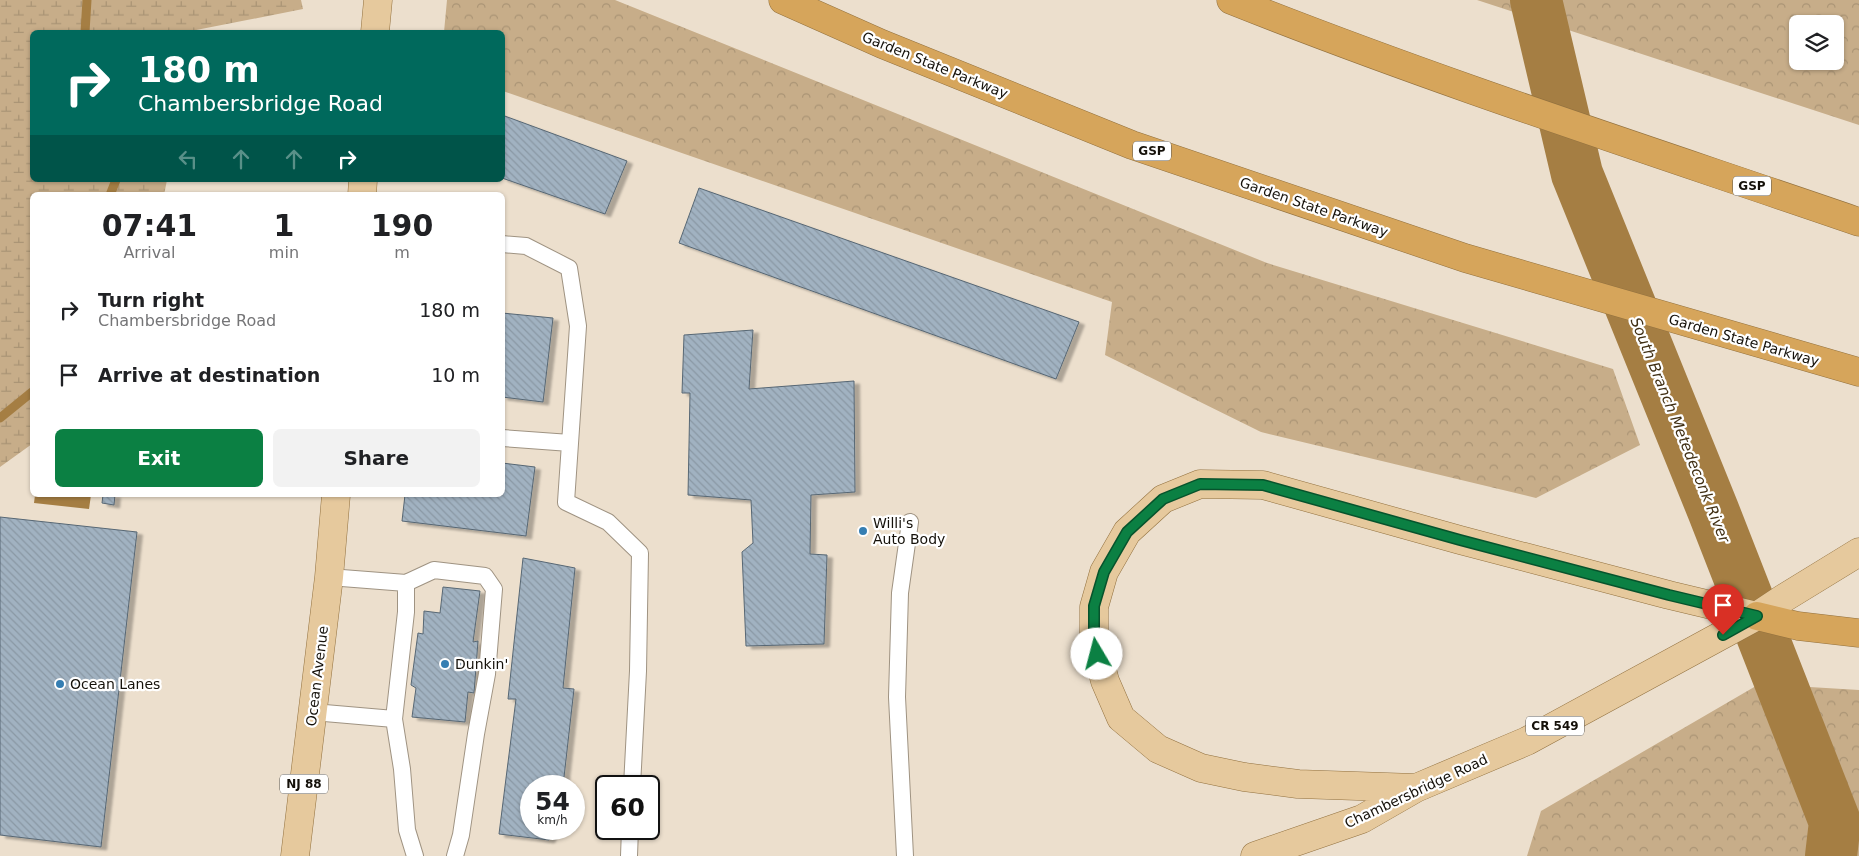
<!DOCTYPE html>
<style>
body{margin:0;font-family:"DejaVu Sans",sans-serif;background:#f2f2f2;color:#202124;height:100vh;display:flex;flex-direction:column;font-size:19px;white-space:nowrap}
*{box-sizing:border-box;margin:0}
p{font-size:16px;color:#757577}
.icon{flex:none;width:28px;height:28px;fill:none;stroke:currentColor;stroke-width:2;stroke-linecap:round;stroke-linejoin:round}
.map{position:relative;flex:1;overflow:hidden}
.side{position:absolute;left:30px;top:192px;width:475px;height:305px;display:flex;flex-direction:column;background:#fff;border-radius:8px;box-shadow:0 1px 4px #0004}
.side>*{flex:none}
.banner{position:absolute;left:30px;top:30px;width:475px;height:152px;border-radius:8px;box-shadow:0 1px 4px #0004;background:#00695c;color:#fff;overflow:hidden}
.buttons{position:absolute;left:1789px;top:15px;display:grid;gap:10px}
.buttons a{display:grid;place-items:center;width:55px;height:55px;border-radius:8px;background:#fff;box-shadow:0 1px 4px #0004;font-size:25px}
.speed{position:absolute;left:520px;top:775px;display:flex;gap:10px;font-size:25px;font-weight:700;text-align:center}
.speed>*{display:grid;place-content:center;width:65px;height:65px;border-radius:50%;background:#fff;box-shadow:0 1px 4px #0004;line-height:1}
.speed small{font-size:12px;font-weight:400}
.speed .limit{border:2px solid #111;border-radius:8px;background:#fff;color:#111}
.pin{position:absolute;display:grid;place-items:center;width:42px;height:42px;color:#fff;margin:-51px -21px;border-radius:50% 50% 50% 0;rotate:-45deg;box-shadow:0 0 5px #0007}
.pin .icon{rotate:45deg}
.me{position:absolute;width:55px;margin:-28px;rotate:352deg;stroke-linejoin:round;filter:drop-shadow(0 0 4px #0008)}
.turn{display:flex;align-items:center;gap:18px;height:105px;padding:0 25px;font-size:22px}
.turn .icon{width:65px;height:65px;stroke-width:2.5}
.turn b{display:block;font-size:35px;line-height:42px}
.lanes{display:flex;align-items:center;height:48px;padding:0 25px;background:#0003;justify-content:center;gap:25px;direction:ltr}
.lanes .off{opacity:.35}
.eta{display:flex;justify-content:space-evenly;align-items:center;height:85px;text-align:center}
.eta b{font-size:30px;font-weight:800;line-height:35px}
.primary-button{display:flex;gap:10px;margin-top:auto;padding:10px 25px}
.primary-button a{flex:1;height:58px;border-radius:8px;background:#0b8043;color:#fff;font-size:20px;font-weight:800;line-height:58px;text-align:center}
.primary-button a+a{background:#f2f2f2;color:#202124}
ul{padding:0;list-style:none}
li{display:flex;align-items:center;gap:15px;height:65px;padding:0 25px}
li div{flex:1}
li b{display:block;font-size:19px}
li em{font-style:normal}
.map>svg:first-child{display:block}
.forest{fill:url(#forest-crowns);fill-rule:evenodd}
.wetland{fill:url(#wetland-marsh)}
.water{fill:#a57e43}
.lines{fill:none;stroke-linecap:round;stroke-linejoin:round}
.stream{stroke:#a57e43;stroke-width:9}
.river{stroke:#a57e43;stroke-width:52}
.building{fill:url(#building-back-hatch);stroke:#576774;filter:url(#shadow)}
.service-casing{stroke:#9f9382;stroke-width:18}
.primary-casing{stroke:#92713f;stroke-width:29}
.motorway-casing{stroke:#92713f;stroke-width:29}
.service{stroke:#fff;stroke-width:16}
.primary{stroke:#e6c99d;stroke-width:28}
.motorway{stroke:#d6a55b;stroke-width:28}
.route-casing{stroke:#07532c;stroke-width:12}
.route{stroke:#0b8043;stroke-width:9}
.poi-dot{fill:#357eb2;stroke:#fff;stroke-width:2}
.labels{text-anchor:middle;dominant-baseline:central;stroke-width:4.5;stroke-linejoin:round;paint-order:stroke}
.shield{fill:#fff;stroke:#5b5854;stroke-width:1}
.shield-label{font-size:12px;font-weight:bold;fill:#15110a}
.street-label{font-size:14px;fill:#15110a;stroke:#fff}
.poi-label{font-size:14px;fill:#15110a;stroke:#fff;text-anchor:start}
.water-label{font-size:15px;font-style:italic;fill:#402f14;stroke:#fff}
</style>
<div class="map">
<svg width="1859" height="856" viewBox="0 0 1859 856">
<defs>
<pattern id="forest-crowns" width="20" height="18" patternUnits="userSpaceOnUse" patternTransform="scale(1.25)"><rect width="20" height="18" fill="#c7ad89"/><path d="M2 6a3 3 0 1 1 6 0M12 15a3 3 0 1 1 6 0" fill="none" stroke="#aa9475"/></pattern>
<pattern id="wetland-marsh" width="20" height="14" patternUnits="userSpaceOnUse" patternTransform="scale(1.25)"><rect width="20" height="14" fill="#c7ad89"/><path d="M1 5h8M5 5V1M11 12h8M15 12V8" fill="none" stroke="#aa9475"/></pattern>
<pattern id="building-back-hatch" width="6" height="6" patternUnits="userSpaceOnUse" patternTransform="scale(1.25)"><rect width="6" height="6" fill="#a1b2c1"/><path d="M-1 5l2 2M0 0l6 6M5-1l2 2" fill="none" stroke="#8a98a4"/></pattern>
<filter id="shadow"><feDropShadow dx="5.5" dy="3" stdDeviation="1" flood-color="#0004"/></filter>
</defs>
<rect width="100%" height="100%" fill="#ecdfcd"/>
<path class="forest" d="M 447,0 L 615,0 L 1267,263 L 1613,369 L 1640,445 L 1536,498 L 1261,432 L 1105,355 L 1112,302 L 503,91 L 502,32 L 444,32 Z
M 1477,0 L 1859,0 L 1859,125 ZM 1798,24 L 1835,24 L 1835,61 L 1798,61 Z
M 1787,668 L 1793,686 L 1859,690 L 1859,856 L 1527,856 L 1541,811 Z"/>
<path class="wetland" d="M 0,0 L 301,0 L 303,9 L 191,31 L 191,32 L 32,32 L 32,180 L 167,180 L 164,195 L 32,195 L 32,444 L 0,467 Z"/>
<path class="water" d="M 35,495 L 91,495 L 89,509 L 34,503 Z"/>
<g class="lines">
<path class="stream" d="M 85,32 L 87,0
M 110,195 L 116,180
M 0,418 L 32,392"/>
<path class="river" d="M 1536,0 L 1577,174 L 1713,510 L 1835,822 L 1831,856"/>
</g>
<path class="building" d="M 502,115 L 627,161 L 605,214 L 502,178 Z
M 699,188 L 1079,322 L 1056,379 L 679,243 Z
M 502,313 L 553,318 L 543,402 L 502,397 Z
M 753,330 L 749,389 L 854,381 L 855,492 L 811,495 L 810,554 L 827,555 L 824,644 L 746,646 L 742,552 L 753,543 L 751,500 L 688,495 L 690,393 L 682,393 L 684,335 Z
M 502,463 L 535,467 L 526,536 L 402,521 L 405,495 L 502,495 Z
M 103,495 L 115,495 L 114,505 L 102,503 Z
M 0,517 L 137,532 L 101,847 L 0,835 Z
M 523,558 L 575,568 L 563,688 L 574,689 L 563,786 L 531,786 L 531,829 L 555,829 L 549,840 L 499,834 L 516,699 L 508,699 Z
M 443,587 L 480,591 L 473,642 L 478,641 L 474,693 L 468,692 L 465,722 L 412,717 L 416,688 L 411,685 L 418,633 L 423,634 L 424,611 L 440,613 Z"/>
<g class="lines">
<g class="service-casing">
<path id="service" d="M 502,244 L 526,246 L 569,268 L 578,326 L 566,502 L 608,522 L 640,553 L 638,671 L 632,786
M 502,438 L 570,443
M 329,577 L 406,583 L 434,570 L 485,576 L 494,589 L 487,674 L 476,734 L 461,835 L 455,856
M 406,583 L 406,612 L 394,719 L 402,769 L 407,830 L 415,856
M 313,712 L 394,719
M 629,856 L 630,829
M 905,856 L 897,697 L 900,593 L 910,522"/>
</g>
<g class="primary-casing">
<path id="primary" d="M 375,32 L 378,0
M 362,195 L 363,180
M 1416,788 L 1298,784 L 1244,777 L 1201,768 L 1158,749 L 1121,718 L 1105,681 L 1094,640 L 1094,607 L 1104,572 L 1127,532 L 1163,499 L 1200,484 L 1263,485 L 1460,540 L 1669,595 L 1757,616
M 295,856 L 329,577 L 336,495
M 1255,856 L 1362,819 L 1416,788 L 1527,741 L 1757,616 L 1784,598 L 1859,552"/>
</g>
<g class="motorway-casing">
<path id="motorway" d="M 783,0 L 882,44 L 1132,145 L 1465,258 L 1859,372
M 1231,0 C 1437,82 1649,150 1859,222
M 1757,616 L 1798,626 L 1859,633"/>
</g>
<use href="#service" class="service"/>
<use href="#primary" class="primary"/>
<use href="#motorway" class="motorway"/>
</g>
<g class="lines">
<g class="route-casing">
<path id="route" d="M 1097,654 L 1094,640 L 1094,606 L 1104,572 L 1127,532 L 1163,499 L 1200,484 L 1263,485 L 1460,540 L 1669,595 L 1757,616 L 1723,635"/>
</g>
<use href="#route" class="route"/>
</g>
<g class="poi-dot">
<circle cx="863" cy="531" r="5"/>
<circle cx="445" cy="664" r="5"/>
<circle cx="60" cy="684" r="5"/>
</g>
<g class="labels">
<g class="shield">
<rect x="1133" y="141.5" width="38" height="19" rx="4"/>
<rect x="1733" y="176.5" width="38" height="19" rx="4"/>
<rect x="1526" y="716.5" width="58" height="19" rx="4"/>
<rect x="280" y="774.5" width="48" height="19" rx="4"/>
</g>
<g class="shield-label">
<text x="1152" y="151">GSP</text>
<text x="1752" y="186">GSP</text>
<text x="1555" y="726">CR 549</text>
<text x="304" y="784">NJ 88</text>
</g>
<g class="street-label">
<text transform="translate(935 65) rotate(22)">Garden State Parkway</text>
<text transform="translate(1314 207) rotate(19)">Garden State Parkway</text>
<text transform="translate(1744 340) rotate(16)">Garden State Parkway</text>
<text transform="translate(317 676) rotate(-83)">Ocean Avenue</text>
<text transform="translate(1416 791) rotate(-25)">Chambersbridge Road</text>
</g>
<g class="poi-label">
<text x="873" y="523">Willi's<tspan x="873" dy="16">Auto Body</tspan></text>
<text x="455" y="664">Dunkin'</text>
<text x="70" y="684">Ocean Lanes</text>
</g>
<g class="water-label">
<text transform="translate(1680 430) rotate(68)">South Branch Metedeconk River</text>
</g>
</g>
</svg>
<div class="buttons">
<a><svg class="icon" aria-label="layers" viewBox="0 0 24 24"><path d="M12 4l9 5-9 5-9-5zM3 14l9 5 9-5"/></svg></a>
</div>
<div class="speed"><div>54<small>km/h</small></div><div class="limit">60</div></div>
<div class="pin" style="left:1723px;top:635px;background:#d93025"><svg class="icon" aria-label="arrive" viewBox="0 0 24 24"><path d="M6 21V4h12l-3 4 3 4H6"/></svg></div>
<svg class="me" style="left:1097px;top:654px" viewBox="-20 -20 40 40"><circle r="19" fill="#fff"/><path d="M0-13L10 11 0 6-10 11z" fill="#0b8043"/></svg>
<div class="banner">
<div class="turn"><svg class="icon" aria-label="right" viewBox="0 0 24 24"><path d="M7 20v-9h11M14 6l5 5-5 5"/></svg><div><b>180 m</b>Chambersbridge Road</div></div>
<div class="lanes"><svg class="icon off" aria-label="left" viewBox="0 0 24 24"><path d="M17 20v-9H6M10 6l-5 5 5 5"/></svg><svg class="icon off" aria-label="ahead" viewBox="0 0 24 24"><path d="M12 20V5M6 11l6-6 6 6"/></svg><svg class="icon off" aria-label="ahead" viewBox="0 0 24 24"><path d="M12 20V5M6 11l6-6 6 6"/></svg><svg class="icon" aria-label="right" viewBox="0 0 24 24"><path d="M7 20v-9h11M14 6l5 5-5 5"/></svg></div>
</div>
<section class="side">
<div class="eta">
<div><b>07:41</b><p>Arrival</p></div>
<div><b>1</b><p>min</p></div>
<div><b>190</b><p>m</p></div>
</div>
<ul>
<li><svg class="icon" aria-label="right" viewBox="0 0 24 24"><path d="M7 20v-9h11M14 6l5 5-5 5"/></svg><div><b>Turn right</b><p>Chambersbridge Road</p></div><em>180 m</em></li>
<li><svg class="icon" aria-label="arrive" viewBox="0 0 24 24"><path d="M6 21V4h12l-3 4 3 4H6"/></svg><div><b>Arrive at destination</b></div><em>10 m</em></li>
</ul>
<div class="primary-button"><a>Exit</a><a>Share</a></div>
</section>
</div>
